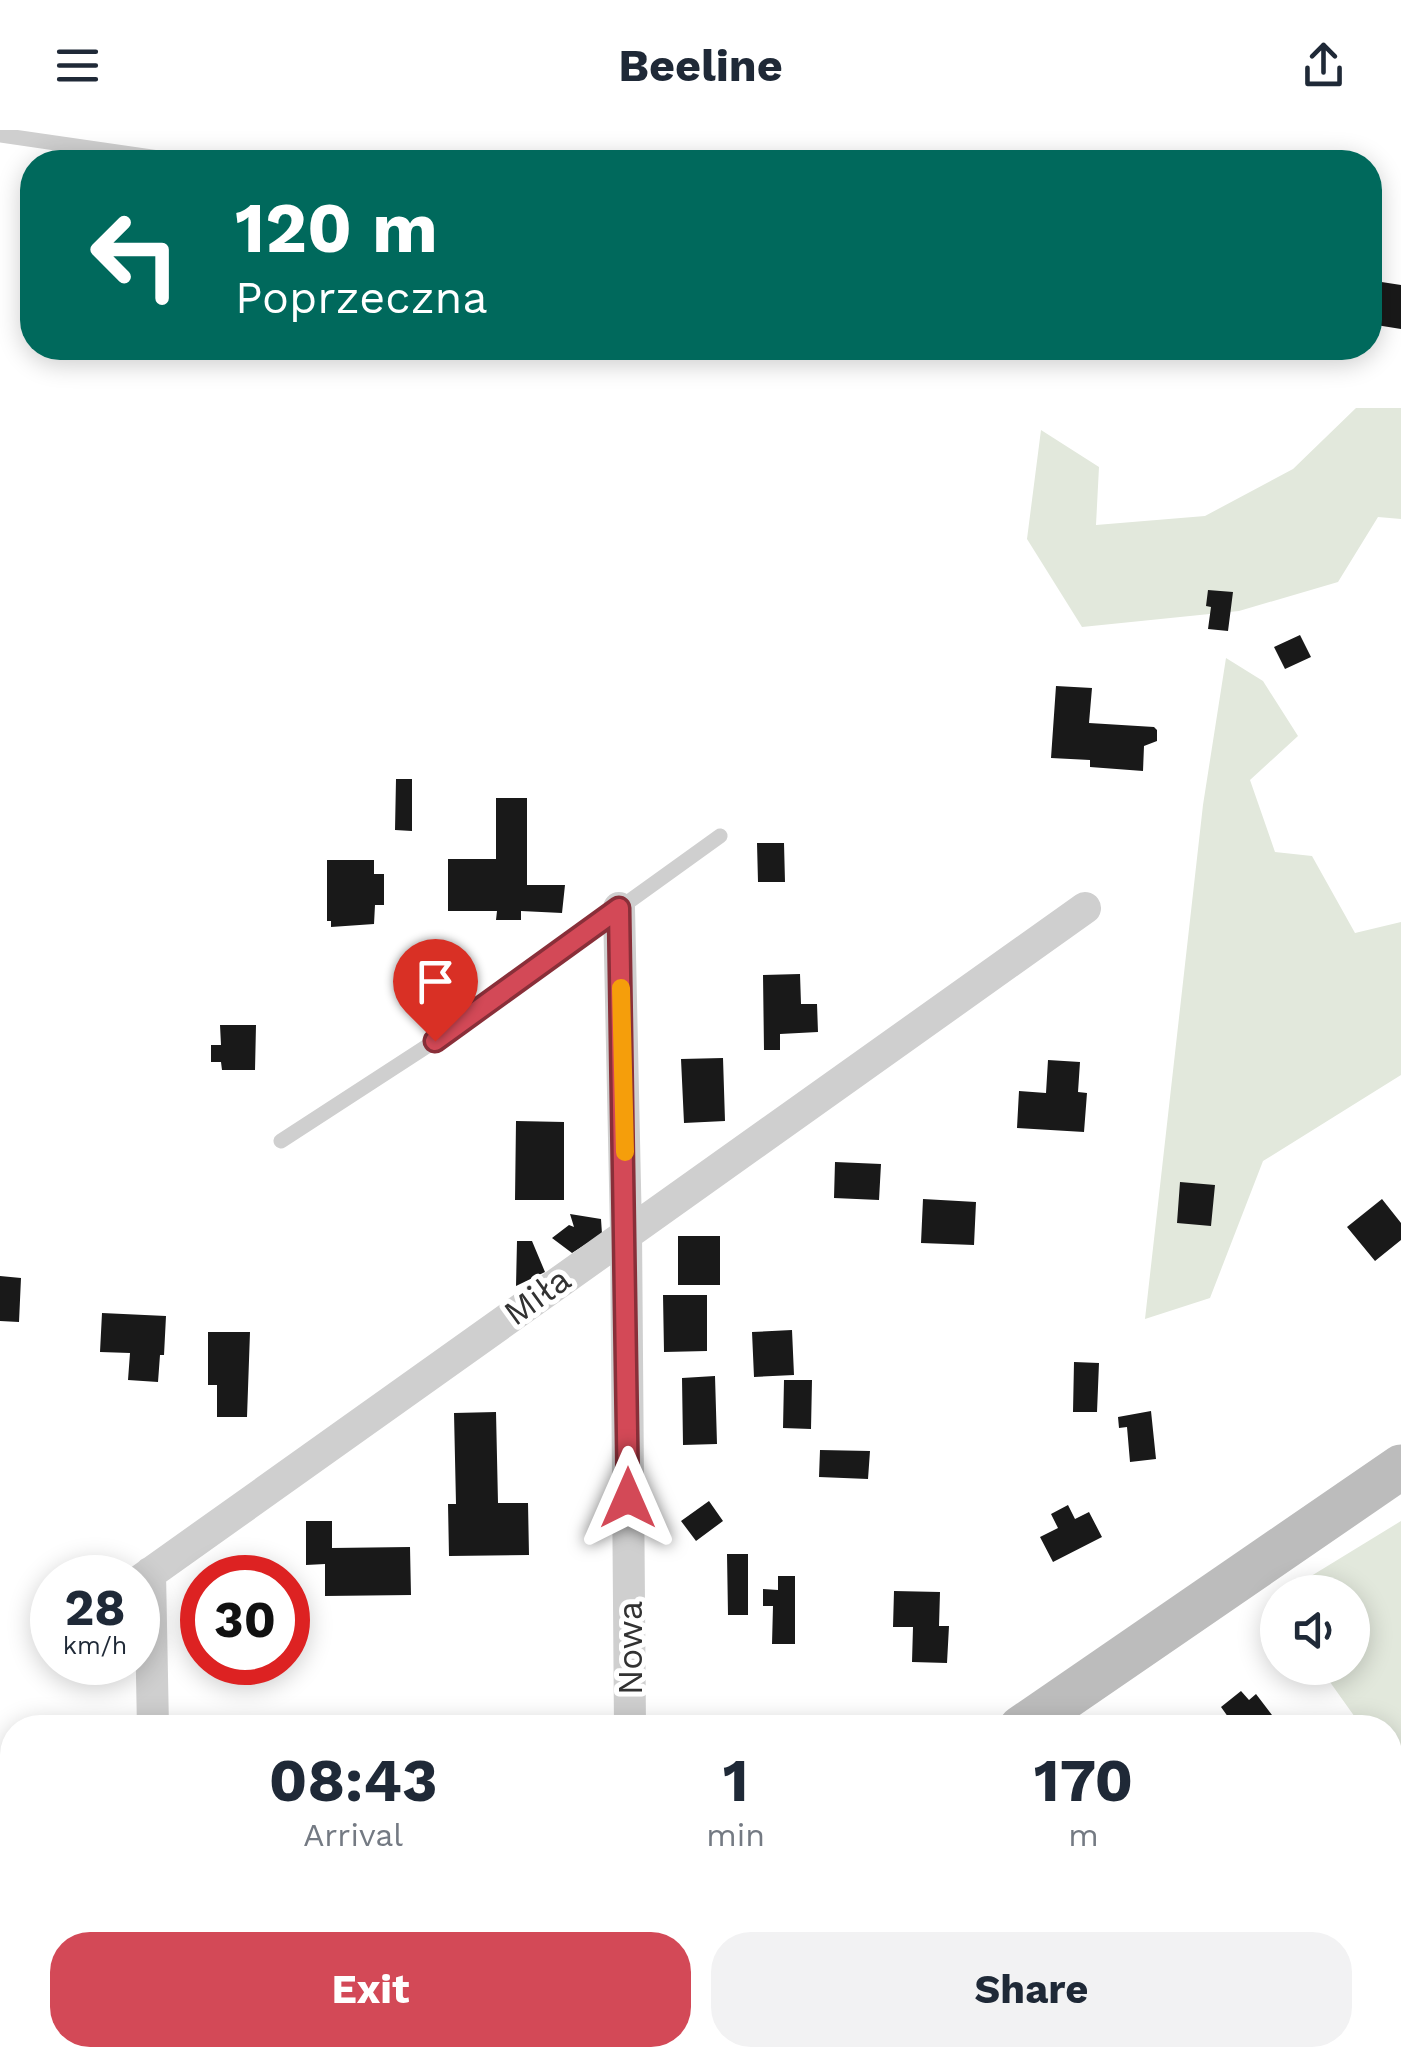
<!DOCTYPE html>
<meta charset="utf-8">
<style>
body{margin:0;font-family:"Work Sans",sans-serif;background:#f2f2f3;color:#1f2937;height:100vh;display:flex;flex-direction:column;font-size:38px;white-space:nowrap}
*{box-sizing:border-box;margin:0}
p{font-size:32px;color:#747a83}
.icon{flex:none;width:55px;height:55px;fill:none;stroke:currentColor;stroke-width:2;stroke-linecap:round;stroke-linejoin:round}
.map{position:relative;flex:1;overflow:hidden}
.details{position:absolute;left:0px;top:1585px;width:1402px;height:352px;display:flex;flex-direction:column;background:#fff;border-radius:40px 40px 0 0;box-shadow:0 5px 25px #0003}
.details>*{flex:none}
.top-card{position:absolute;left:20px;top:20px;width:1362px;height:210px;border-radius:40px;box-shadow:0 5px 25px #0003;background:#00695c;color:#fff;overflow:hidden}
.buttons{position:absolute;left:1260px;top:1445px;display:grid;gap:20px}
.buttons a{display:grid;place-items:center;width:110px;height:110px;border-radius:50%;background:#fff;box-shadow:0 5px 25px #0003;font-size:50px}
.speed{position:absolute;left:30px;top:1425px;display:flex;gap:20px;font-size:50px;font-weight:700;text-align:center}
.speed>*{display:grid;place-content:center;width:130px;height:130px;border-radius:50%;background:#fff;box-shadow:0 5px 25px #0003;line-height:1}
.speed small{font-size:25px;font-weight:400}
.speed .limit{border:15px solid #d22;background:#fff;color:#111}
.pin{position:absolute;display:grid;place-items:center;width:85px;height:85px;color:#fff;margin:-102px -42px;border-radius:50% 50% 50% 0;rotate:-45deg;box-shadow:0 0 10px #0007}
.pin .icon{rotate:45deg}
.me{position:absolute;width:110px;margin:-55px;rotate:0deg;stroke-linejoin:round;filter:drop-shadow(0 0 8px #0008)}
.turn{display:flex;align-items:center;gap:35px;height:210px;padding:0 50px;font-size:45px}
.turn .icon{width:130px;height:130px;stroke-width:2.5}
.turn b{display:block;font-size:70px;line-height:85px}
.eta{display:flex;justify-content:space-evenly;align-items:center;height:170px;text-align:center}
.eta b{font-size:60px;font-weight:700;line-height:70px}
.primary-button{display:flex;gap:20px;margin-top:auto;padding:20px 50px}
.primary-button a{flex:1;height:115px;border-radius:40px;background:#d34957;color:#fff;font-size:40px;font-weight:700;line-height:115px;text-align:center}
.primary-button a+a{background:#f2f2f3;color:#1f2937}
header{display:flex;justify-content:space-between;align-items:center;height:130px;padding:0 50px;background:#fff;font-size:45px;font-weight:700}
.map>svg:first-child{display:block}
.green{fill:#e2e8dc}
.building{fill:#191919}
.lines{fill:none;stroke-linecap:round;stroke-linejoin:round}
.lane{stroke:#cfcfcf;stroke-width:15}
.street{stroke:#cfcfcf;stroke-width:32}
.secondary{stroke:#bcbcbc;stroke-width:45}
.route-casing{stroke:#892f39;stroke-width:25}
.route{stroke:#d34957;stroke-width:18}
.slow{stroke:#f59e0b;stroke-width:18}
.labels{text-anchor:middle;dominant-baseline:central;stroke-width:10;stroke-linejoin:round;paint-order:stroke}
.street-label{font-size:35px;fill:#323232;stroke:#fff}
</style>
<header><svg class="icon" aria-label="menu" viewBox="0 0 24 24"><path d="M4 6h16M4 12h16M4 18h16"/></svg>Beeline<svg class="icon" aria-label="share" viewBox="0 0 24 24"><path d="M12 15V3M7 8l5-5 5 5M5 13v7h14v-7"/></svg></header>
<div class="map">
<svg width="1401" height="1937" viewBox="0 0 1401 1937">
<rect width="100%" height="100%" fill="#fff"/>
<path class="green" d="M 1356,278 L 1401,278 L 1401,389 L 1378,387 L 1338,452 L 1239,481 L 1082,497 L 1027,409 L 1041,300 L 1099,337 L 1096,395 L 1205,386 L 1293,339 Z
M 1226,528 L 1263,551 L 1298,606 L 1250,650 L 1275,722 L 1312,726 L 1355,803 L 1401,792 L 1401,945 L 1263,1031 L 1210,1168 L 1145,1189 L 1203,675 Z
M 1401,1391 L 1401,1655 L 1390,1639 L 1390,1598 L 1362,1597 L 1320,1538 L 1352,1538 L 1352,1462 L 1285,1462 Z
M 205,1925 L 448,1925 L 448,1933 L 442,1937 L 206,1937 Z
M 757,1925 L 911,1925 L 921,1937 L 766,1937 Z"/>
<path class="building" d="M 1370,141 L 1376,142 L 1375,151 L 1401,155 L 1401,199 L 1370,194 Z
M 1208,460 L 1233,462 L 1228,501 L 1208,499 L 1211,477 L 1206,476 Z
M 1300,505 L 1311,527 L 1285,539 L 1274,517 Z
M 1056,556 L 1092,558 L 1089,593 L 1154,597 L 1157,600 L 1157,611 L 1144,616 L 1143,641 L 1090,637 L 1090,630 L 1051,628 Z
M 396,649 L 412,649 L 412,701 L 395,700 Z
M 496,668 L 527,668 L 527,755 L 565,755 L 562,783 L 521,781 L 521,790 L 496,790 L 497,781 L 448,781 L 448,729 L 496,729 Z
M 757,713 L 784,713 L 785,752 L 758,752 Z
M 327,730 L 374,730 L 374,744 L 384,744 L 384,775 L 375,775 L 374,794 L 331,797 L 331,791 L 327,791 Z
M 800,844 L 801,874 L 817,874 L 818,902 L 780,904 L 780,920 L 764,920 L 763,845 Z
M 220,895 L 256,895 L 255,940 L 222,940 L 221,932 L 211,932 L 211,915 L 221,915 Z
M 723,928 L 725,991 L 684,993 L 681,929 Z
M 1048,930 L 1080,932 L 1078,962 L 1087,963 L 1084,1002 L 1017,998 L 1019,961 L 1046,963 Z
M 516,991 L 564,992 L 564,1070 L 515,1070 Z
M 835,1032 L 881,1034 L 879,1070 L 834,1068 Z
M 1180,1052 L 1215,1055 L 1211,1096 L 1177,1093 Z
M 923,1069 L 976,1072 L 974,1115 L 921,1113 Z
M 1382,1069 L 1401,1093 L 1401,1110 L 1375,1131 L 1347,1097 Z
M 570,1084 L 601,1089 L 602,1104 L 572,1123 L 552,1108 L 569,1095 L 574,1097 Z
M 678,1106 L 720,1106 L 720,1155 L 678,1155 Z
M 517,1111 L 532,1111 L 545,1142 L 516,1156 Z
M 0,1146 L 21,1148 L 19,1192 L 0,1191 Z
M 663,1165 L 707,1165 L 707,1221 L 664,1222 Z
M 102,1183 L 166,1186 L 164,1225 L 160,1225 L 158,1252 L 128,1250 L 130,1223 L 100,1222 Z
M 792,1200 L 794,1245 L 754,1247 L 752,1202 Z
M 208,1202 L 250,1202 L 247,1287 L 217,1287 L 217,1255 L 208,1255 Z
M 1074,1232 L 1099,1233 L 1097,1282 L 1073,1282 Z
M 715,1246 L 717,1314 L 683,1315 L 682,1248 Z
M 784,1250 L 812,1250 L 811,1299 L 783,1298 Z
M 1151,1281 L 1156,1329 L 1130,1332 L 1127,1297 L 1119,1298 L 1118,1287 Z
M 496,1282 L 498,1373 L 528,1373 L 529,1425 L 449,1426 L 448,1374 L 456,1374 L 454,1283 Z
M 820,1320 L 870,1321 L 868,1349 L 819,1347 Z
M 709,1371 L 723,1391 L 696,1411 L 681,1391 Z
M 1068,1375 L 1075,1389 L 1089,1382 L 1102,1407 L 1053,1432 L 1040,1407 L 1058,1398 L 1051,1384 Z
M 306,1391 L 332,1391 L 332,1418 L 410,1417 L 411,1465 L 325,1466 L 325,1434 L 306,1435 Z
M 727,1424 L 748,1424 L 748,1485 L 728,1485 Z
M 778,1446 L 795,1446 L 795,1514 L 772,1514 L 773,1476 L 763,1476 L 763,1459 L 778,1460 Z
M 894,1461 L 940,1462 L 939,1496 L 949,1496 L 947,1533 L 912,1532 L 913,1497 L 893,1497 Z
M 210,1532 L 260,1532 L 260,1543 L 210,1542 Z
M 1241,1561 L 1249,1570 L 1256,1564 L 1272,1585 L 1255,1598 L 1236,1598 L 1221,1577 Z
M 709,1587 L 710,1598 L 685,1598 L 684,1589 Z
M 1390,1778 L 1398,1788 L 1401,1786 L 1401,1822 L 1390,1807 Z
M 0,1782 L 12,1801 L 12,1897 L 7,1889 L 11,1887 L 0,1869 Z
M 1401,1902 L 1401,1937 L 1362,1937 L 1353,1925 L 1390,1925 L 1390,1910 Z
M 1183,1925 L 1220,1925 L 1228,1937 L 1191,1937 Z
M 1314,1925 L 1351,1925 L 1360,1937 L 1324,1937 Z"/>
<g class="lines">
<path class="lane" d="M 0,5 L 186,32
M 281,1011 L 435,911 L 720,706"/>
<path class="street" d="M 619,778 L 626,1101 L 630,1598
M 150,1443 L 153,1598
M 138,1452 L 1085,778
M 920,1925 L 928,1937
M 186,1937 L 186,1925"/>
<path class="secondary" d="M 1021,1598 L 1401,1337
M 526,1937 L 543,1925"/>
</g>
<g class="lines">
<g class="route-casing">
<path id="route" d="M 435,911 L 619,778 L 628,1368"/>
</g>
<use href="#route" class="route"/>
<path class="slow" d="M 621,858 L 625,1022"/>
</g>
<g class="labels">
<g class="street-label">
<text transform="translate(537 1166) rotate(-36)">Miła</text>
<text transform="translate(630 1518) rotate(-90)">Nowa</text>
</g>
</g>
</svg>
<div class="buttons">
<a><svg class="icon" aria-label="sound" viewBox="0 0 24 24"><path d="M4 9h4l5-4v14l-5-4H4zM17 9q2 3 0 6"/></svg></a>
</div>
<div class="speed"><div>28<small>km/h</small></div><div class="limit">30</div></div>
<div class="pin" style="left:435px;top:911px;background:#d93025"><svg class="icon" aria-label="arrive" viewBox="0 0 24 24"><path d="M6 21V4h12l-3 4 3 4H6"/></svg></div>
<svg class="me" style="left:628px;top:1368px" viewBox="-20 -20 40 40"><path d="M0-17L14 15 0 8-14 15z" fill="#d34957" stroke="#fff" stroke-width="4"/></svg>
<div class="top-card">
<div class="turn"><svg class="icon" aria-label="left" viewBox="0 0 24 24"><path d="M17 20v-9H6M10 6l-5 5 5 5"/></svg><div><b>120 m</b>Poprzeczna</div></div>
</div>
<section class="details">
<div class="eta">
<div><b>08:43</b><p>Arrival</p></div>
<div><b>1</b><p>min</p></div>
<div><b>170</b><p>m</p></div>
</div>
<div class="primary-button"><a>Exit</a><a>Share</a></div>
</section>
</div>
